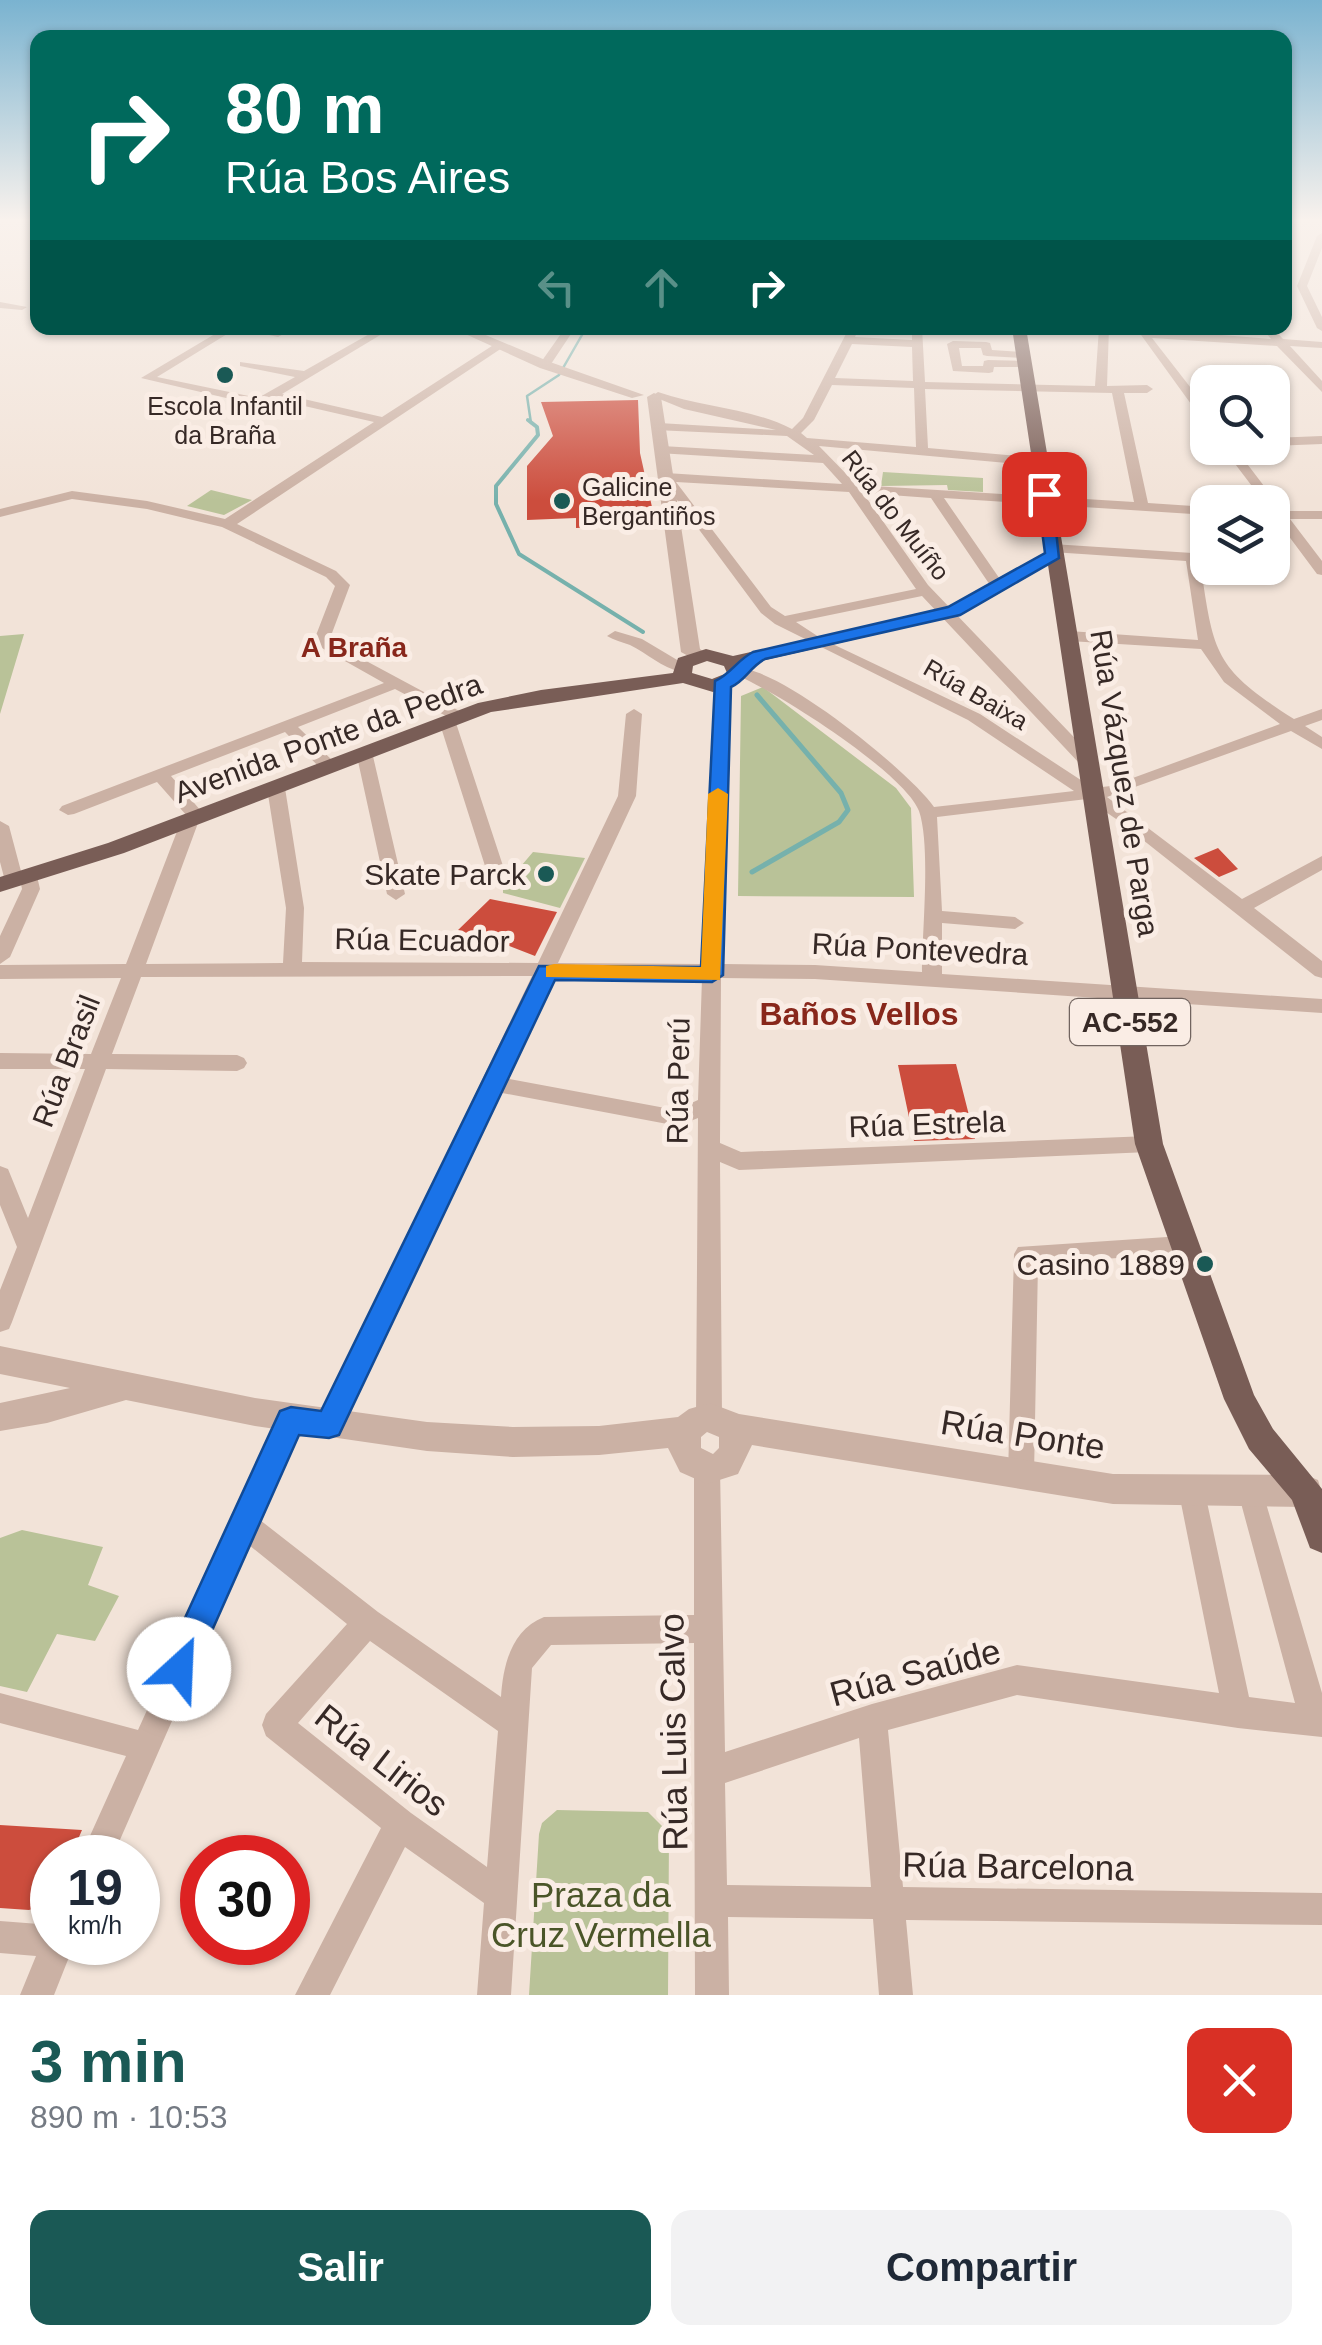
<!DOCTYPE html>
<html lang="es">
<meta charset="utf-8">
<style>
body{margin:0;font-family:Arial,sans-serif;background:#f2f2f3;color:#1f2937;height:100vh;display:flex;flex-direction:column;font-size:38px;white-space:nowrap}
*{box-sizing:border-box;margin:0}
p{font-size:32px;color:#747a83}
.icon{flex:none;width:55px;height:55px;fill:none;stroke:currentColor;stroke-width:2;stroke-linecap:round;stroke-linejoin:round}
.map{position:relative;height:1995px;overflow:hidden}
.sheet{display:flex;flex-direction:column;background:#fff;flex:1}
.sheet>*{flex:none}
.banner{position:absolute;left:30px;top:30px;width:1262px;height:305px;border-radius:20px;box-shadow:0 2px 8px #0004;background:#00695c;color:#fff;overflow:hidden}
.controls{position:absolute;left:1190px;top:365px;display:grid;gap:20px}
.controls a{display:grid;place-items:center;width:100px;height:100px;border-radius:20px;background:#fff;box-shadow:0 2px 8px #0004;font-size:50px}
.speed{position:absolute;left:30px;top:1835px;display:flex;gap:20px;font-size:50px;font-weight:700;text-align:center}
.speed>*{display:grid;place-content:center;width:130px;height:130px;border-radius:50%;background:#fff;box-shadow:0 2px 8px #0004;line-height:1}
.speed small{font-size:25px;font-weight:400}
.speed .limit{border:15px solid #d22;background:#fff;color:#111}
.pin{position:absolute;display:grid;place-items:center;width:85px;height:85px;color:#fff;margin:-42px;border-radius:20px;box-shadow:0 5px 15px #0006}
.me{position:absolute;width:110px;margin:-55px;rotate:25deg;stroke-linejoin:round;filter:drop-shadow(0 0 8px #0008)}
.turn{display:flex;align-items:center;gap:35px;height:210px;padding:0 30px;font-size:45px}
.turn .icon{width:130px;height:130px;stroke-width:2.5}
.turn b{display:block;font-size:70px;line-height:85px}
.lanes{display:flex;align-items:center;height:95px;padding:0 30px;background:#0003;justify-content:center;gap:50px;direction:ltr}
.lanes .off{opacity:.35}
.round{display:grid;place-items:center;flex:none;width:105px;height:105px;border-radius:20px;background:#f2f2f3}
.headline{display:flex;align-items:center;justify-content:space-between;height:170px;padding:0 30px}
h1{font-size:60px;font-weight:700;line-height:75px;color:#1a5955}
.primary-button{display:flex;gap:20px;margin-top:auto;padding:20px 30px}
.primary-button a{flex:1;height:115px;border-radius:20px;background:#1a5955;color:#fff;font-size:40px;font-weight:700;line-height:115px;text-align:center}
.primary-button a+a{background:#f2f2f3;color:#1f2937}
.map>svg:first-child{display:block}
.green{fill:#b9c298}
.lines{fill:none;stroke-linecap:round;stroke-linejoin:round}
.stream-far2{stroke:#76b1ac;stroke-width:2.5}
.stream-far1{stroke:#76b1ac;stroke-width:4}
.stream{stroke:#76b1ac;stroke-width:5}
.building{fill:#cc4d3d}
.minor{fill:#cbb1a4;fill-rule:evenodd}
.tertiary{fill:#cbb1a4;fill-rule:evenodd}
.primary{fill:#795d56;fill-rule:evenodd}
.route{fill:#1a73e8;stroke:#114b97;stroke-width:2.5}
.slow{fill:#f59e0b}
.poi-dot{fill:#1a5955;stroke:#faede5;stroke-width:4}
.labels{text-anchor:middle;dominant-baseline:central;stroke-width:10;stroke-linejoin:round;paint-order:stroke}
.far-poi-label{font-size:25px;fill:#362926;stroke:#faede5}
.far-street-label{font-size:25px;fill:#362926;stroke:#faede5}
.far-neighbourhood-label{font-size:28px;font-weight:bold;fill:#88271b;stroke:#faede5}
.shield{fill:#faede5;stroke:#71645f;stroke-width:2.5}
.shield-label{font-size:28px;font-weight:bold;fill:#362926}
.street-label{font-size:30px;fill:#362926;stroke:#faede5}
.poi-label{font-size:30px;fill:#362926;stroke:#faede5;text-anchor:end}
.neighbourhood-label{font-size:32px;font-weight:bold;fill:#88271b;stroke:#faede5}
.near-street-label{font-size:35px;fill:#362926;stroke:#faede5}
.near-park-label{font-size:35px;fill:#4a5528;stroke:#faede5}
</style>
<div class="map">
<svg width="1322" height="1995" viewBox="0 0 1322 1995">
<rect width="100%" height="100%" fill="#f2e3d8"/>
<path class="green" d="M 883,472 L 983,478 L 983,492 L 948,490 L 947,485 L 881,486 Z
M 211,490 L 252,500 L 224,515 L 187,506 Z
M 24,634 L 0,714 L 0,636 Z
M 763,687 L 896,788 L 911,808 L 914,897 L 738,896 L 741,696 Z
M 533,852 L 585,858 L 560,908 L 503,893 L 503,887 Z
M 22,1530 L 103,1547 L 88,1585 L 119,1596 L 95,1641 L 57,1634 L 27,1692 L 0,1686 L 0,1538 Z
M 557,1810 L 648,1812 L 669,1833 L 668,1995 L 529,1995 L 539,1834 L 542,1823 Z"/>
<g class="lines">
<path class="stream-far2" d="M 531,423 L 527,396 L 559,375 L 586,328"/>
<path class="stream-far1" d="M 528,420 L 537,427 L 538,435 L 496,486 L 496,504 L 519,554 L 643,632"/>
<path class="stream" d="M 752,872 L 839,822 L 848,810 L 841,793 L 757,695"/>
</g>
<path class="building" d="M 638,400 L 640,453 L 654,516 L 635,526 L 576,528 L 576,518 L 527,520 L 527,466 L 553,436 L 541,402 Z
M 1218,848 L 1238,869 L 1219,877 L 1194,858 Z
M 490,899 L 557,912 L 535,956 L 499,942 L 492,950 L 454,948 L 456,932 Z
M 956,1064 L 975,1139 L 914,1141 L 898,1065 Z
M 0,1825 L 82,1830 L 70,1858 L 52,1858 L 52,1902 L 29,1910 L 0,1908 Z"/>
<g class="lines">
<path class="minor" d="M 1322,233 L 1322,248 L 1307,286 L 1322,317 L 1322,331 L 1317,328 L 1297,286 L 1317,236 Z
M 0,302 L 27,307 L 22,310 L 0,308 Z
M 225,328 L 237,328 L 157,377 L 258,398 L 295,377 L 240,366 L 240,362 L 304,371 L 380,328 L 392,328 L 282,394 L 382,417 L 495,344 L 505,346 L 237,524 L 336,571 L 350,585 L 329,641 L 463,713 L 463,719 L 455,720 L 504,869 L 495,875 L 486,869 L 439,721 L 446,716 L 395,689 L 298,727 L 335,763 L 335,771 L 323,771 L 285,732 L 171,776 L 207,818 L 198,823 L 146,964 L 283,963 L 286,908 L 267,788 L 276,783 L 285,788 L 304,908 L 302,962 L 538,963 L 618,796 L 626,714 L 634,709 L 642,714 L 636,796 L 558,963 L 702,964 L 714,685 L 722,680 L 730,685 L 722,964 L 815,965 L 922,972 C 922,932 931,846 919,811 C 904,772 774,690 734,674 L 734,668 C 776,663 909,771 934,807 L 1074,791 L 968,720 L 775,624 L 761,613 L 660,477 L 666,473 L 842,484 L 823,463 L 658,453 L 656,450 L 662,446 L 814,455 L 787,436 L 655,430 L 653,427 L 659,423 L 776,430 L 684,409 L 652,396 L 658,392 C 701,407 751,408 792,429 L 803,418 L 849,328 L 859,328 L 855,337 L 912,340 L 912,328 L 922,328 L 925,382 L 1095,386 L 1099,328 L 1109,328 L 1107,386 L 1147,385 L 1153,389 L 1147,393 L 1124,393 L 1148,503 L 1208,507 L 1208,515 L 944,498 L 1004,585 L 997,589 L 992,588 L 931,498 L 863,493 L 928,585 L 1092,756 L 1092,764 L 1080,764 L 922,596 L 796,622 L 822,639 L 980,714 L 1093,788 L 1111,786 L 1280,724 L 1224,682 L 1201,649 L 1069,641 L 1061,636 L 1069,631 L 1198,640 L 1186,561 L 1052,552 L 1045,548 L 1052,544 L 1208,554 L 1208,562 L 1200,562 C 1214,653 1212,667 1294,719 L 1322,709 L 1322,720 L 1305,726 L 1322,737 L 1322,749 L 1291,731 L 1107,797 L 1242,899 L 1322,856 L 1322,870 L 1254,908 L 1322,961 L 1322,978 L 1315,976 L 1119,821 L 1087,799 L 937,817 L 942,911 L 1015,917 L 1024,923 L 1015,929 L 942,923 L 942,974 L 1322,999 L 1322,1013 L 815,979 L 721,978 L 720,1143 L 741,1152 L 1149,1136 L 1157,1138 L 1160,1144 L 1157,1150 L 1149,1152 L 739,1170 L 720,1162 L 722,1418 L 718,1426 L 709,1430 L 700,1426 L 696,1418 L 698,1118 L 678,1126 L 497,1092 L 338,1433 L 329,1437 L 320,1433 L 316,1425 L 532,976 L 141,977 L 112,1054 L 237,1055 L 244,1058 L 247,1063 L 244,1068 L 237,1071 L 106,1069 L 12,1322 L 9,1329 L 0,1332 L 0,1290 L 17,1247 L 0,1205 L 0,1166 L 8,1169 L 28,1218 L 85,1069 L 0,1069 L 0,1053 L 91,1054 L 121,978 L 0,979 L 0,965 L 126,964 L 181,821 L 187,816 L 157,782 L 74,814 L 68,815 L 59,810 L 62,806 L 384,683 L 313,643 L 335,586 L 326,577 L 222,527 L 147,509 L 72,499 L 0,517 L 0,509 L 72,491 L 147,501 L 225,519 L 374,422 L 274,399 L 260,406 L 141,378 ZM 852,344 L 912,347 L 913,381 L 835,378 ZM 832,385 L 914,388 L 916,447 L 807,438 L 801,433 L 814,420 ZM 925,389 L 1112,393 L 1134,502 L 857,485 L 819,446 L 1039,466 L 1045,462 L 1039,458 L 928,448 ZM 676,482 L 849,492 L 916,589 L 785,616 L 771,607 ZM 552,976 L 702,978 L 698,1100 L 676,1110 L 504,1078 Z
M 282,328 L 295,328 L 278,337 L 269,335 Z
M 565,328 L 575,328 L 549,367 L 541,367 L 539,365 Z
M 1136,328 L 1271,339 L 1262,328 L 1273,328 L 1283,339 L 1322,342 L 1322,348 L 1290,346 L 1322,381 L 1322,392 L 1277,346 L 1152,338 L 1208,410 L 1208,423 L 1204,422 Z
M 953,341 L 986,342 L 990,343 L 992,350 L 1023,352 L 1029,355 L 1023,358 L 987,356 L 983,355 L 981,348 L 959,348 L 962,366 L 983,366 L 984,361 L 988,360 L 1024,361 L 1030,364 L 1024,367 L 994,367 L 993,372 L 989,373 L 953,371 L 947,344 Z
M 1322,436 L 1322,444 L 1272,446 L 1272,438 Z
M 1223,448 L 1235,448 L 1283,511 L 1322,511 L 1322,519 L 1290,519 L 1322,561 L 1322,575 L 1317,574 L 1276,519 L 1272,519 L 1272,502 L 1264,502 Z
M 615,631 L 642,639 L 689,667 L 681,672 C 661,667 648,654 630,645 C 622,642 614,640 607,636 Z
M 364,747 L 372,752 L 405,894 L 396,900 L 387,894 L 356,752 Z
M 0,821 L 9,826 L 22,875 L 30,870 L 36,872 L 40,889 L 10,957 L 0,964 L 0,936 L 22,889 L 21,884 L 14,887 L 5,881 L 0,862 Z
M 1182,1236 L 1190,1238 L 1194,1245 L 1190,1252 L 1182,1254 L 1038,1263 L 1034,1475 L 1030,1484 L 1021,1487 L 1012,1484 L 1008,1475 L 1014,1254 L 1018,1247 Z
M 291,1409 L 300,1413 L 304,1421 L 260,1520 L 378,1612 L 501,1697 C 503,1666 511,1630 544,1617 L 694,1615 L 694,1468 L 698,1459 L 707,1456 L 716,1459 L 720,1468 L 725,1752 L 872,1704 L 1017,1665 L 1219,1693 L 1179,1493 L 1183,1484 L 1192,1481 L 1201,1484 L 1205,1493 L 1249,1697 L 1295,1703 L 1238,1492 L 1242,1483 L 1251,1480 L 1260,1483 L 1322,1693 L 1322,1737 L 1238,1728 L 1017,1695 L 888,1730 L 903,1887 L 1322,1893 L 1322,1925 L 906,1920 L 913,1995 L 879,1995 L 873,1919 L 728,1917 L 729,1995 L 695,1995 L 694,1643 L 551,1645 L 532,1668 L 511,1995 L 477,1995 L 484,1903 L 405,1847 L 330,1995 L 295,1995 L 381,1828 L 266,1736 L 262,1725 L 266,1714 L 347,1624 L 249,1545 L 112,1858 L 80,1858 L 126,1756 L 0,1723 L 0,1693 L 138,1730 L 282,1413 ZM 370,1641 L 498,1731 L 487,1867 L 411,1813 L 298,1723 ZM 859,1738 L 871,1887 L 727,1885 L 725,1783 Z
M 0,1921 L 52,1925 L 52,1942 L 75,1942 L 54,1995 L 20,1995 L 36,1956 L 0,1953 Z"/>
<path class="tertiary" d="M 452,328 L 469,328 L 550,362 L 644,395 L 632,398 L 540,368 Z
M 654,393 L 661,397 L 700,649 L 709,656 L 699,662 L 681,652 L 647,397 Z
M 0,1346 L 255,1398 L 427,1422 L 513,1427 L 599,1426 L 678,1417 L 689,1409 L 710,1403 L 739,1414 L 1113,1474 L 1306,1475 L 1318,1480 L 1322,1493 L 1318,1502 L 1306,1507 L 1113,1504 L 752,1445 L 738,1474 L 707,1484 L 680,1472 L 668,1448 L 599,1455 L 513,1457 L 427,1451 L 255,1426 L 126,1400 L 47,1423 L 0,1431 L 0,1403 L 70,1388 L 0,1374 ZM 707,1432 L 719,1437 L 719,1448 L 713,1454 L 701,1448 L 701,1437 Z"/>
<path class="primary" d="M 1012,328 L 1026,328 L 1163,1144 L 1254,1395 L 1273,1429 L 1322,1489 L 1322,1553 L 1310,1548 L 1292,1500 L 1249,1449 L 1224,1399 L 1135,1144 L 1048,565 L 961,615 L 744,665 L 744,679 L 713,692 L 683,683 L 491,712 L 124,853 L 0,892 L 0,877 L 108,843 L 478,703 L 541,690 L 673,673 L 678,658 L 706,649 L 733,656 L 948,607 L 1046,552 ZM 707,661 L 724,666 L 727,673 L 712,679 L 692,673 L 693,666 Z"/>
</g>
<linearGradient id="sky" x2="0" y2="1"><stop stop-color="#7ab3d0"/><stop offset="0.44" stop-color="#f9f2ed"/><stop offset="1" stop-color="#f9f2ed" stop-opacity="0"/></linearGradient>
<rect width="1322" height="501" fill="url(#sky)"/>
<path class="route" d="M 1044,490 L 1052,494 L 1059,558 L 960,615 L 765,659 C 750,667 745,681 731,687 L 723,975 L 712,982 L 555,980 L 339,1435 L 329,1438 L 299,1435 L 190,1680 L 179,1685 L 167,1680 L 162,1669 L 167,1657 L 280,1411 L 291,1407 L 321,1411 L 539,966 L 701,967 L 715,681 C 731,674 737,660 753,652 L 948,607 L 1045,553 L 1037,494 Z"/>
<path class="slow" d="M 718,788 L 728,794 L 720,980 L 546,977 L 546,966 L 554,964 L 701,967 L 708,794 Z"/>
<g class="poi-dot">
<circle cx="225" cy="375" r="10"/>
<circle cx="562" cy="501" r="10"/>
<circle cx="546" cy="874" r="10"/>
<circle cx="1205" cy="1264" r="10"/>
</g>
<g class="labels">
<g class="far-poi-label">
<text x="225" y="406">Escola Infantil<tspan x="225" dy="29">da Braña</tspan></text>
<text x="582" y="487" text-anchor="start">Galicine<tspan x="582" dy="29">Bergantiños</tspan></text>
</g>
<g class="far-street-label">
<text transform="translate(896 515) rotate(52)">Rúa do Muíño</text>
<text transform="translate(976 694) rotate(30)">Rúa Baixa</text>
</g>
<g class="far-neighbourhood-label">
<text x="354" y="647">A Braña</text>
</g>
<rect class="shield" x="1070" y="999" width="120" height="46" rx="8"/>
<g class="shield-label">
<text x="1130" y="1022">AC-552</text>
</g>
<g class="street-label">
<text transform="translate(328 738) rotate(-20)">Avenida Ponte da Pedra</text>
<text transform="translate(1125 783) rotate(81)">Rúa Vázquez de Parga</text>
<text transform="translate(422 940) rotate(1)">Rúa Ecuador</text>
<text transform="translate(920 949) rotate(3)">Rúa Pontevedra</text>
<text transform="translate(66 1061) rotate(-69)">Rúa Brasil</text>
<text transform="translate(678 1081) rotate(-89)">Rúa Perú</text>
<text transform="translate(927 1124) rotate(-2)">Rúa Estrela</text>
</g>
<g class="poi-label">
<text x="526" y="874">Skate Parck</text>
<text x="1185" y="1264">Casino 1889</text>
</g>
<g class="neighbourhood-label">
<text x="859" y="1014">Baños Vellos</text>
</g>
<g class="near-street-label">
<text transform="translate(1023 1434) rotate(9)">Rúa Ponte</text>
<text transform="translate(915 1672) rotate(-15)">Rúa Saúde</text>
<text transform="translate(673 1732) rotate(-91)">Rúa Luis Calvo</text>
<text transform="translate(382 1760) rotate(38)">Rúa Lirios</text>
<text transform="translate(1018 1866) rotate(1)">Rúa Barcelona</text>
</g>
<g class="near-park-label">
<text x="601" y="1894">Praza da<tspan x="601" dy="40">Cruz Vermella</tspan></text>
</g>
</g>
</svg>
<div class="controls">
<a><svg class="icon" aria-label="search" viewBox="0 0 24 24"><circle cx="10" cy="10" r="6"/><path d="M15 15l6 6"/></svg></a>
<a><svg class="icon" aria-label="layers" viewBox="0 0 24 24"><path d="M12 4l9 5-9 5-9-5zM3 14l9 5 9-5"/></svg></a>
</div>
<div class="speed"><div>19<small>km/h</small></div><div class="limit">30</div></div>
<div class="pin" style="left:1044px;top:494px;background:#d93025"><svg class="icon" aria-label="arrive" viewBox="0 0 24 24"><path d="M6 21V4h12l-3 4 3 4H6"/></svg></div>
<svg class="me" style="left:179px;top:1669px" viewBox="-20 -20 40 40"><circle r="19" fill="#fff"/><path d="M0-13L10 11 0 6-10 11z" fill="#1a73e8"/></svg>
<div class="banner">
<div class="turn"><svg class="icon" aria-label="right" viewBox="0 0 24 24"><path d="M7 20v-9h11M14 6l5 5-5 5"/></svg><div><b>80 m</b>Rúa Bos Aires</div></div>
<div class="lanes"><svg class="icon off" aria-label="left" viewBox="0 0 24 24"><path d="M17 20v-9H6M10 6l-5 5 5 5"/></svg><svg class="icon off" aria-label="ahead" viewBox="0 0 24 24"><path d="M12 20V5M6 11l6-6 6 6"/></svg><svg class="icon" aria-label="right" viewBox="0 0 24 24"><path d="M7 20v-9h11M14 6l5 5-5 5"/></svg></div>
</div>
</div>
<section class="sheet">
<div class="headline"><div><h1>3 min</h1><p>890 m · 10:53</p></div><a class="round" style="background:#d93025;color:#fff"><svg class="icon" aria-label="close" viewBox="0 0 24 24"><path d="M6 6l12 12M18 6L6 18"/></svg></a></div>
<div class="primary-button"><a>Salir</a><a>Compartir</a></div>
</section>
